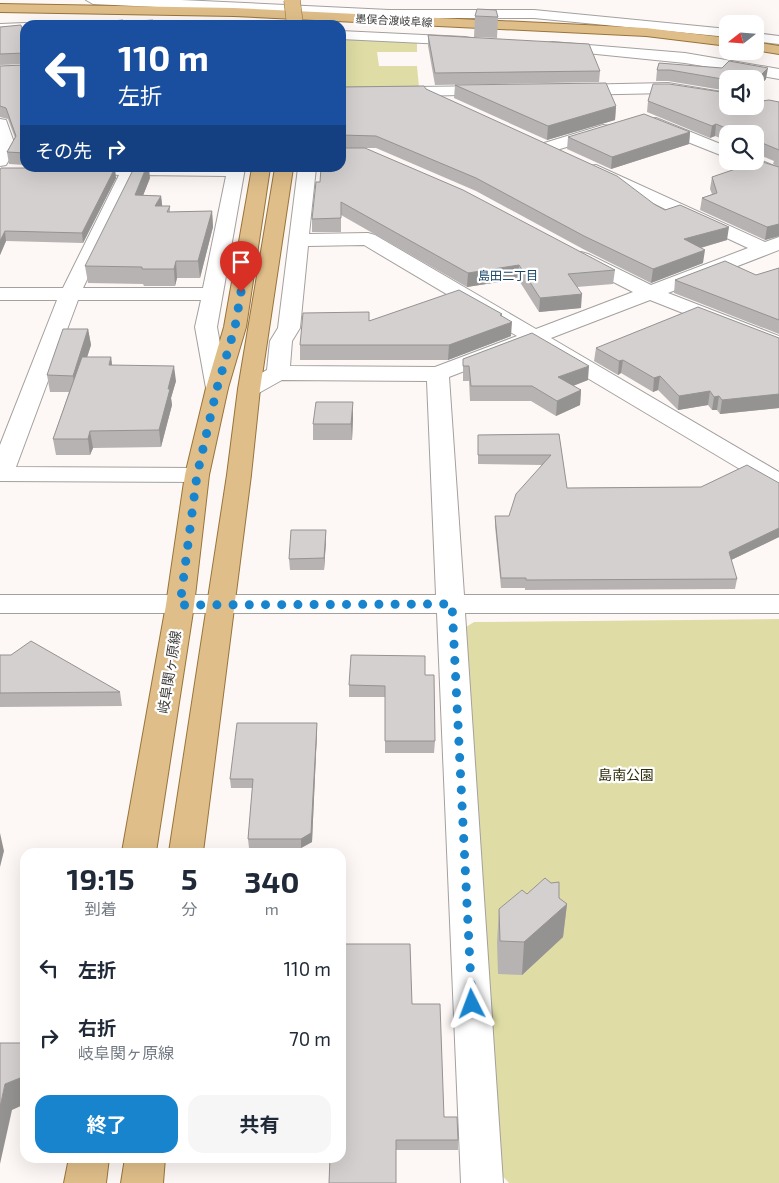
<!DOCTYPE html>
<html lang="ja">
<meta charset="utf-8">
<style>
body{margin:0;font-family:"Exo 2","Noto Sans JP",sans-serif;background:#f6f6f7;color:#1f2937;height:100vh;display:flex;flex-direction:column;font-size:19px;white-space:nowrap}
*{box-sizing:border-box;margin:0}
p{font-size:16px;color:#747a83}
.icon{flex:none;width:28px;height:28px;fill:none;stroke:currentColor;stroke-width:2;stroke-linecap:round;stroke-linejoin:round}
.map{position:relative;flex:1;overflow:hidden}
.sheet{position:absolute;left:20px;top:848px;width:326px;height:315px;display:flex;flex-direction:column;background:#fff;border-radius:15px;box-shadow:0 5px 20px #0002}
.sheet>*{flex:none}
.top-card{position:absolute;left:20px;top:20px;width:326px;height:152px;border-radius:15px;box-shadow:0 5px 20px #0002;background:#1a4fa0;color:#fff;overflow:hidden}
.needle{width:32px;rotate:253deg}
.tools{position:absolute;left:719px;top:15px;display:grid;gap:10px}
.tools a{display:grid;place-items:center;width:45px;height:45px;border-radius:10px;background:#fff;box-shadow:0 5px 20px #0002;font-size:25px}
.pin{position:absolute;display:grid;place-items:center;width:42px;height:42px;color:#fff;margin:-51px -21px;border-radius:50% 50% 50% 0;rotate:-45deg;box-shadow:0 0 5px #0007}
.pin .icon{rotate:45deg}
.me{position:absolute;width:55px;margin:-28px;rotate:357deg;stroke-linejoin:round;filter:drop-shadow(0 0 4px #0008)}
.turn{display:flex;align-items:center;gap:18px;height:105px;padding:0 15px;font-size:22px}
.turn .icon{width:65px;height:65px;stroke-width:2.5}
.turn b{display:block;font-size:35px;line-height:42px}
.then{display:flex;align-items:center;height:48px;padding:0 15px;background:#0003;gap:10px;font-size:19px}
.eta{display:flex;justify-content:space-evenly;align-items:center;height:85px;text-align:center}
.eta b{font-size:30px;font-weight:700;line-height:35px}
.cta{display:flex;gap:10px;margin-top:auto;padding:10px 15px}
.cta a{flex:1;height:58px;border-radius:15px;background:#1884ce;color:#fff;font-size:20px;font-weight:700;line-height:58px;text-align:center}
.cta a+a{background:#f6f6f7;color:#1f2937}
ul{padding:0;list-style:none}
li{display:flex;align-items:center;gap:15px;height:70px;padding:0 15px}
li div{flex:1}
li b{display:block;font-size:19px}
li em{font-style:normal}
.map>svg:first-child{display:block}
.green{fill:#dfdda5}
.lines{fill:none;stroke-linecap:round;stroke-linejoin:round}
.minor-casing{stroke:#a4a09e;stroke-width:2}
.major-casing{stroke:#99743a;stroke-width:2}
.minor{fill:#fff;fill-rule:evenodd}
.major{fill:#dfbe89;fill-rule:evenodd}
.major-bridge-casing{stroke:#99743a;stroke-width:17;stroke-linecap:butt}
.major-bridge{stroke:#dfbe89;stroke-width:16}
.wall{fill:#b7b3b3}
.shaded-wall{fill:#959292}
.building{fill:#d5d0d0;stroke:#959292}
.route{stroke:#1884ce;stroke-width:9;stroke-dasharray:0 16.2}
.labels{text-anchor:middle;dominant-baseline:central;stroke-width:4.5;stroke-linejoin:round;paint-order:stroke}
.far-street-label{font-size:11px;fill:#3e3c3b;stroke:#fff}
.far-neighbourhood-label{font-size:12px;fill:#17466a;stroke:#fff}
.street-label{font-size:14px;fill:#3e3c3b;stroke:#fff}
.park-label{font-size:14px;fill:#302f0d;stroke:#fff}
</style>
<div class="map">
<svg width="779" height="1183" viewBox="0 0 779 1183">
<rect width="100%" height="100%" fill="#fdf8f6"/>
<path class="green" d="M 341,37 L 411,41 L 417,43 L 417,52 L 377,52 L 379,66 L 417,66 L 419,87 L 341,91 Z
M 779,619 L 779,1183 L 509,1183 L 496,1169 L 466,627 L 474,622 Z"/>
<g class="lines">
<g class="minor-casing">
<path id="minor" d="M 86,0 L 181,0 L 389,10 L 534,10 L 728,29 L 728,37 L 534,18 L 389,18 L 93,4 Z
M 25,23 L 31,25 L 25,25 L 25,31 L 0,32 L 0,24 Z
M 341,31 L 465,37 L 470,38 L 472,41 L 470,44 L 465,45 L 341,39 Z
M 755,33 L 779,36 L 779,44 L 755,41 Z
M 552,42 L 685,53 L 779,69 L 779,79 L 685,63 L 547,49 L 545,46 L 547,43 Z
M 668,83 L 728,93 L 728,103 L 668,93 L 572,95 L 566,93 L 564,90 L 566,87 L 572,85 Z
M 492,86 L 498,88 L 500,91 L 498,94 L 341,98 L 341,88 Z
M 656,118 L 728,147 L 728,158 L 650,127 L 648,123 L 650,119 Z
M 0,119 L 6,120 L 16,148 L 6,165 L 0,166 Z
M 603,125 L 609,126 L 611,130 L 609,134 L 547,153 L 541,152 L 538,148 L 541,144 Z
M 755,158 L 779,168 L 779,179 L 742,165 L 739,161 L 755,161 Z
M 596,165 L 765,242 L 779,237 L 779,250 L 668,293 L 779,336 L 779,351 L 650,300 L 551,338 L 779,472 L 779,489 L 770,487 L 532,345 L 449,377 L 464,595 L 779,595 L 779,613 L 465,613 L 503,1183 L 461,1183 L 437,613 L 0,613 L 0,595 L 436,595 L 427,381 L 282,380 L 257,394 L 249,396 L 241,394 L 238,389 L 241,384 L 267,370 L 270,341 L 278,328 L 298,168 L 316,168 L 309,234 L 368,233 L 375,235 L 536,329 L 633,292 L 574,262 L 571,258 L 574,254 L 581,252 L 588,254 L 651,285 L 748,248 L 590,174 L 587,170 L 590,166 ZM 364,245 L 517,336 L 435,367 L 290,366 L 292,341 L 300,328 L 308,246 Z
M 107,168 L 245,168 L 217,327 L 228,388 L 225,393 L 217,395 L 209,393 L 206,388 L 195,327 L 201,300 L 78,300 L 16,467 L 197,468 L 206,470 L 209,475 L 206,480 L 197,482 L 0,481 L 0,445 L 57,300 L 0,300 L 0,288 L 63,288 L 119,175 L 108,174 L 105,170 ZM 137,175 L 226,176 L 203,288 L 83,288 Z"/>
</g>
<g class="major-casing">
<path id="major" d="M 0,4 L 234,8 L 646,28 L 728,38 L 728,46 L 646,36 L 234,16 L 0,12 Z
M 755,42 L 779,46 L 779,54 L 755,50 Z
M 252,168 L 270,168 L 246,327 L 228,388 L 209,475 L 194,605 L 156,852 L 122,852 L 166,605 L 185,475 L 206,388 L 224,327 Z
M 275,168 L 293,168 L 260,389 L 251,475 L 203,852 L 169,852 L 227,475 L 238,389 Z
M 69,1158 L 109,1158 L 106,1183 L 64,1183 Z
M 125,1158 L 165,1158 L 163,1183 L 121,1183 Z"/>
</g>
<use href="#minor" class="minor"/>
<use href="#major" class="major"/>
<g class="major-bridge-casing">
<path id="major-bridge" d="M 292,0 L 295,25"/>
</g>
<use href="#major-bridge" class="major-bridge"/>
</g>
<path class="wall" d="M 475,16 L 498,17 L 497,38 L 474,37 Z
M 0,27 L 25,29 L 25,165 L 9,164 L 7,152 L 15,138 L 8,119 L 0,117 L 0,66 L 25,65 L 25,64 L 0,65 Z
M 428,35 L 600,71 L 599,82 L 435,85 L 428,46 Z
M 659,63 L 766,79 L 755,91 L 755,79 L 728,79 L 728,91 L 668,81 L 656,81 L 657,70 Z
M 455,85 L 616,106 L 615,120 L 547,140 L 454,98 Z
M 341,87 L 426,89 L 727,240 L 701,248 L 703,263 L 651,283 L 583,249 L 476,191 L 376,148 L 341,148 Z
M 648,101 L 728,106 L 779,102 L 779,167 L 773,164 L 774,161 L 755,153 L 755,134 L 728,134 L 728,141 L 715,136 L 710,138 L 647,112 Z
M 690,132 L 689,144 L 611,169 L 567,149 L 568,137 Z
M 779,167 L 779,236 L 765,240 L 700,210 L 702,198 L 712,194 L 710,189 L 712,177 Z
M 0,170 L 116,178 L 83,243 L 6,241 L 0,255 Z
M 150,178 L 143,195 L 161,196 L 162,206 L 170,206 L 170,212 L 212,211 L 213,227 L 200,278 L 177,278 L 175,286 L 144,286 L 143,284 L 88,283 L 85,266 Z
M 320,182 L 615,270 L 613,284 L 577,287 L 581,308 L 539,312 L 518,279 L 467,287 L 341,215 L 341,232 L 312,232 L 312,219 Z
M 779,268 L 779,334 L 674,293 L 675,280 L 756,275 Z
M 502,316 L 511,336 L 448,360 L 300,360 L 300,345 L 369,321 Z
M 88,329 L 91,345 L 87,357 L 111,357 L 112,365 L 176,381 L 171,398 L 172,405 L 161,447 L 93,448 L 90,455 L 56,455 L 53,439 L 69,392 L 50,392 L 47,375 Z
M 779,338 L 779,408 L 720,414 L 717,410 L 712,410 L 708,405 L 678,410 L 658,390 L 653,392 L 621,373 L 618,375 L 594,361 L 596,348 Z
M 463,359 L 588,380 L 573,386 L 581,390 L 580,405 L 556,416 L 531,401 L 470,401 L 469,381 L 463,381 Z
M 353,418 L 352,440 L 313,440 L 313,424 Z
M 559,434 L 567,488 L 701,487 L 779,483 L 779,537 L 731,560 L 737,579 L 735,589 L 525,590 L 525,588 L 501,588 L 495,526 L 495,516 L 509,516 L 542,465 L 478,464 L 478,435 Z
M 326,530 L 326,541 L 324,570 L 290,570 L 289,559 Z
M 0,655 L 120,692 L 122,706 L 0,707 Z
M 425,675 L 435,741 L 434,753 L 385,753 L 385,697 L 349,697 L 349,685 Z
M 317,723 L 317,732 L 312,842 L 301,848 L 249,848 L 248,839 L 253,788 L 231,788 L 230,779 Z
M 527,894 L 559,898 L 567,904 L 563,937 L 522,975 L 498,974 L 497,942 L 499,909 Z
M 412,1004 L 444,1117 L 458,1140 L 458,1150 L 396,1150 L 330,1158 Z"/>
<path class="shaded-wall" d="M 768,68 L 766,79 L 755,91 L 755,81 Z
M 616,106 L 615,120 L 547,140 L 548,126 Z
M 716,124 L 715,136 L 710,138 L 712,126 Z
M 690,132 L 689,144 L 611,169 L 612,157 Z
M 115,168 L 116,178 L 83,243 L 82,233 Z
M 146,168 L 149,168 L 150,178 L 137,211 L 135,195 Z
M 161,196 L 163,212 L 155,206 Z
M 212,211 L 213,227 L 200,278 L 198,261 Z
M 779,224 L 779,236 L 765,240 L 767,227 Z
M 729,227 L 727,240 L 682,253 L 684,239 Z
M 5,231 L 6,241 L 0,255 L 0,241 Z
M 705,250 L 703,263 L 651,283 L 653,269 Z
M 176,261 L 177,278 L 175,286 L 174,269 Z
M 519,265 L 518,279 L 467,287 L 468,273 Z
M 582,294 L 581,308 L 539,312 L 540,298 Z
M 502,314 L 501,326 L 512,322 L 511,336 L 448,360 L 449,345 Z
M 88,329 L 91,345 L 76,392 L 73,376 Z
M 111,357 L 113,373 L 109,365 Z
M 623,360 L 621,373 L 618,375 L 619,361 Z
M 174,366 L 176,381 L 171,398 L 172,405 L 161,447 L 159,430 L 168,389 Z
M 589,366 L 588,380 L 557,392 L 558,377 Z
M 660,376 L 658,390 L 653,392 L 654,378 Z
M 581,390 L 580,405 L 556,416 L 557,401 Z
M 710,391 L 708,405 L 678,410 L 679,396 Z
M 779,394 L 779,408 L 720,414 L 722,400 Z
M 719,396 L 717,410 L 712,410 L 714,397 Z
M 353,402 L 353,418 L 352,440 L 351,424 Z
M 90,431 L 93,448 L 90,455 L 88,439 Z
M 779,528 L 779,537 L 727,562 L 729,552 Z
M 326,530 L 326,541 L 324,570 L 324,558 Z
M 317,723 L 317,732 L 312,842 L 301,848 L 301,839 Z
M 0,833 L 4,851 L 0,867 Z
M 567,904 L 563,937 L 522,975 L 524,942 Z
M 25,1076 L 25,1104 L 12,1110 L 0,1164 L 0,1107 L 5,1084 Z"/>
<path class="building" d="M 477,9 L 496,10 L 498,17 L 475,16 Z
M 123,20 L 124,22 L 153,20 L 155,25 L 69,25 Z
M 21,25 L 22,29 L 25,29 L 25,153 L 7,152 L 16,136 L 6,108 L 0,106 L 0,66 L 25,65 L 25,53 L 0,54 L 0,27 Z
M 428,35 L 589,44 L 600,71 L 435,73 Z
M 729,61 L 768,68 L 755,81 L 755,79 L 728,79 L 728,80 L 670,70 L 657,70 L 659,63 L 722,68 Z
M 606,83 L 616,106 L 548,126 L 455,85 Z
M 653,84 L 669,84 L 728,93 L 728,106 L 755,106 L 755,102 L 769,100 L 779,102 L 779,150 L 755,140 L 755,134 L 740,134 L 716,124 L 712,126 L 648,101 Z
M 424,86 L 426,89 L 617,176 L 654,204 L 665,210 L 680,205 L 729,227 L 684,239 L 705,250 L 653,269 L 584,236 L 476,178 L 376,136 L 341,135 L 341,87 Z
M 644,114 L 690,132 L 612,157 L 568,137 Z
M 341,148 L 365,148 L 463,190 L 615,270 L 568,274 L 582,294 L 540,298 L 519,265 L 468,273 L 341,202 L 341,218 L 312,219 L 316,182 L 320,182 L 321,168 L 341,168 Z
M 759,161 L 779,167 L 779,224 L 767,227 L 702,198 L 717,193 L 712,177 Z
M 1,168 L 115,168 L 82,233 L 5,231 L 0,241 L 0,170 Z
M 134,168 L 146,168 L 135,195 L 161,196 L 155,206 L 170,206 L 167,212 L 212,211 L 198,261 L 176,261 L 174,269 L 142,269 L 142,267 L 85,266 Z
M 725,261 L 756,275 L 779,268 L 779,320 L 675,280 Z
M 459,290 L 502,314 L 500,315 L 512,322 L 449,345 L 300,345 L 303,313 L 369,312 L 369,321 Z
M 698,307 L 779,338 L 779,394 L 722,400 L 719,396 L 714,397 L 710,391 L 679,396 L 660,376 L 654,378 L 623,360 L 619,361 L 596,348 Z
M 63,329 L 88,329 L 73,376 L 47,375 Z
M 532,333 L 589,366 L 558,377 L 581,390 L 557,401 L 532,386 L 471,386 L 469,366 L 463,366 L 463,359 Z
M 82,357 L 111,357 L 109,365 L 174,366 L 168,389 L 170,389 L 159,430 L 90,431 L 88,439 L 53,439 Z
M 316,402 L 353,402 L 351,424 L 313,424 Z
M 559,434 L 567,488 L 701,487 L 747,465 L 779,483 L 779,528 L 729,552 L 737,579 L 526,580 L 526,578 L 501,578 L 495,516 L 509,516 L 516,494 L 551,455 L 478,455 L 478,435 Z
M 291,530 L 326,530 L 324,558 L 289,559 Z
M 31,641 L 120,692 L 0,693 L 0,655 L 11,655 Z
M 351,655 L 425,656 L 425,675 L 434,675 L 435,741 L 385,741 L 385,686 L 349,685 Z
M 237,723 L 317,723 L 311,833 L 301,839 L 248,839 L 253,779 L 230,779 Z
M 545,878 L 551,883 L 559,882 L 559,898 L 567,904 L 524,942 L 500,941 L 499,909 L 522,890 L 527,894 Z
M 341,944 L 410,944 L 412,1004 L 440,1004 L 444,1117 L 457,1117 L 458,1140 L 396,1140 L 396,1183 L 329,1183 L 330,1158 L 341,1158 Z
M 0,1043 L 25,1043 L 25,1076 L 5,1084 L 0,1107 Z"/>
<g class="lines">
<path class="route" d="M 241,292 L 235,327 L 217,388 L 197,475 L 180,605 L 452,604 L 472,1004"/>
</g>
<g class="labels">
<g class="far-street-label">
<text transform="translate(394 20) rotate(3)">墨俣合渡岐阜線</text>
</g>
<g class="far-neighbourhood-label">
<text x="508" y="275">島田二丁目</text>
</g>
<g class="street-label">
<text transform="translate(169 672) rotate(-81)">岐阜関ヶ原線</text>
</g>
<g class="park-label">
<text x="626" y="774">島南公園</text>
</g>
</g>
</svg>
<div class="tools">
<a><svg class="needle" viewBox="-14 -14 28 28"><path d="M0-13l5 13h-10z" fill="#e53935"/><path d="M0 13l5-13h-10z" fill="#747a83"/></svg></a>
<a><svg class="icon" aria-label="sound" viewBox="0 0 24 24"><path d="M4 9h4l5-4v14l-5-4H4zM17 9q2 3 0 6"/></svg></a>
<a><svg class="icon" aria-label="search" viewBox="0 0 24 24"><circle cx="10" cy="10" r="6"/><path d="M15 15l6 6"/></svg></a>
</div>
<div class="pin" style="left:241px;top:292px;background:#d93025"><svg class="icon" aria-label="arrive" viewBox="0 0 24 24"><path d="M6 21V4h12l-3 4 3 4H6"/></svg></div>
<svg class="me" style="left:472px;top:1004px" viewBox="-20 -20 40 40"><path d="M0-17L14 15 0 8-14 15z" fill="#1884ce" stroke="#fff" stroke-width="4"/></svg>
<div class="top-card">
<div class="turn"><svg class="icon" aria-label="left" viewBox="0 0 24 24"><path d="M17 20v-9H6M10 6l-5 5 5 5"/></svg><div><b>110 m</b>左折</div></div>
<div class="then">その先<svg class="icon" aria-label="right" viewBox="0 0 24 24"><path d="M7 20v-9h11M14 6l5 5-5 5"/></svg></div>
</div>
<section class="sheet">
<div class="eta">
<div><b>19:15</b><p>到着</p></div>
<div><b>5</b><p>分</p></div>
<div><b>340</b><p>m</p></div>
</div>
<ul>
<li><svg class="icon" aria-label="left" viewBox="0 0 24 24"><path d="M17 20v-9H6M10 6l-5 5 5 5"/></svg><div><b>左折</b></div><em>110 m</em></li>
<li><svg class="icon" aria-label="right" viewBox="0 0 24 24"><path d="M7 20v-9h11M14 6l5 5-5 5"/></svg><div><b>右折</b><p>岐阜関ヶ原線</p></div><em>70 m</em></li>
</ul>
<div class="cta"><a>終了</a><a>共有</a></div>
</section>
</div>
